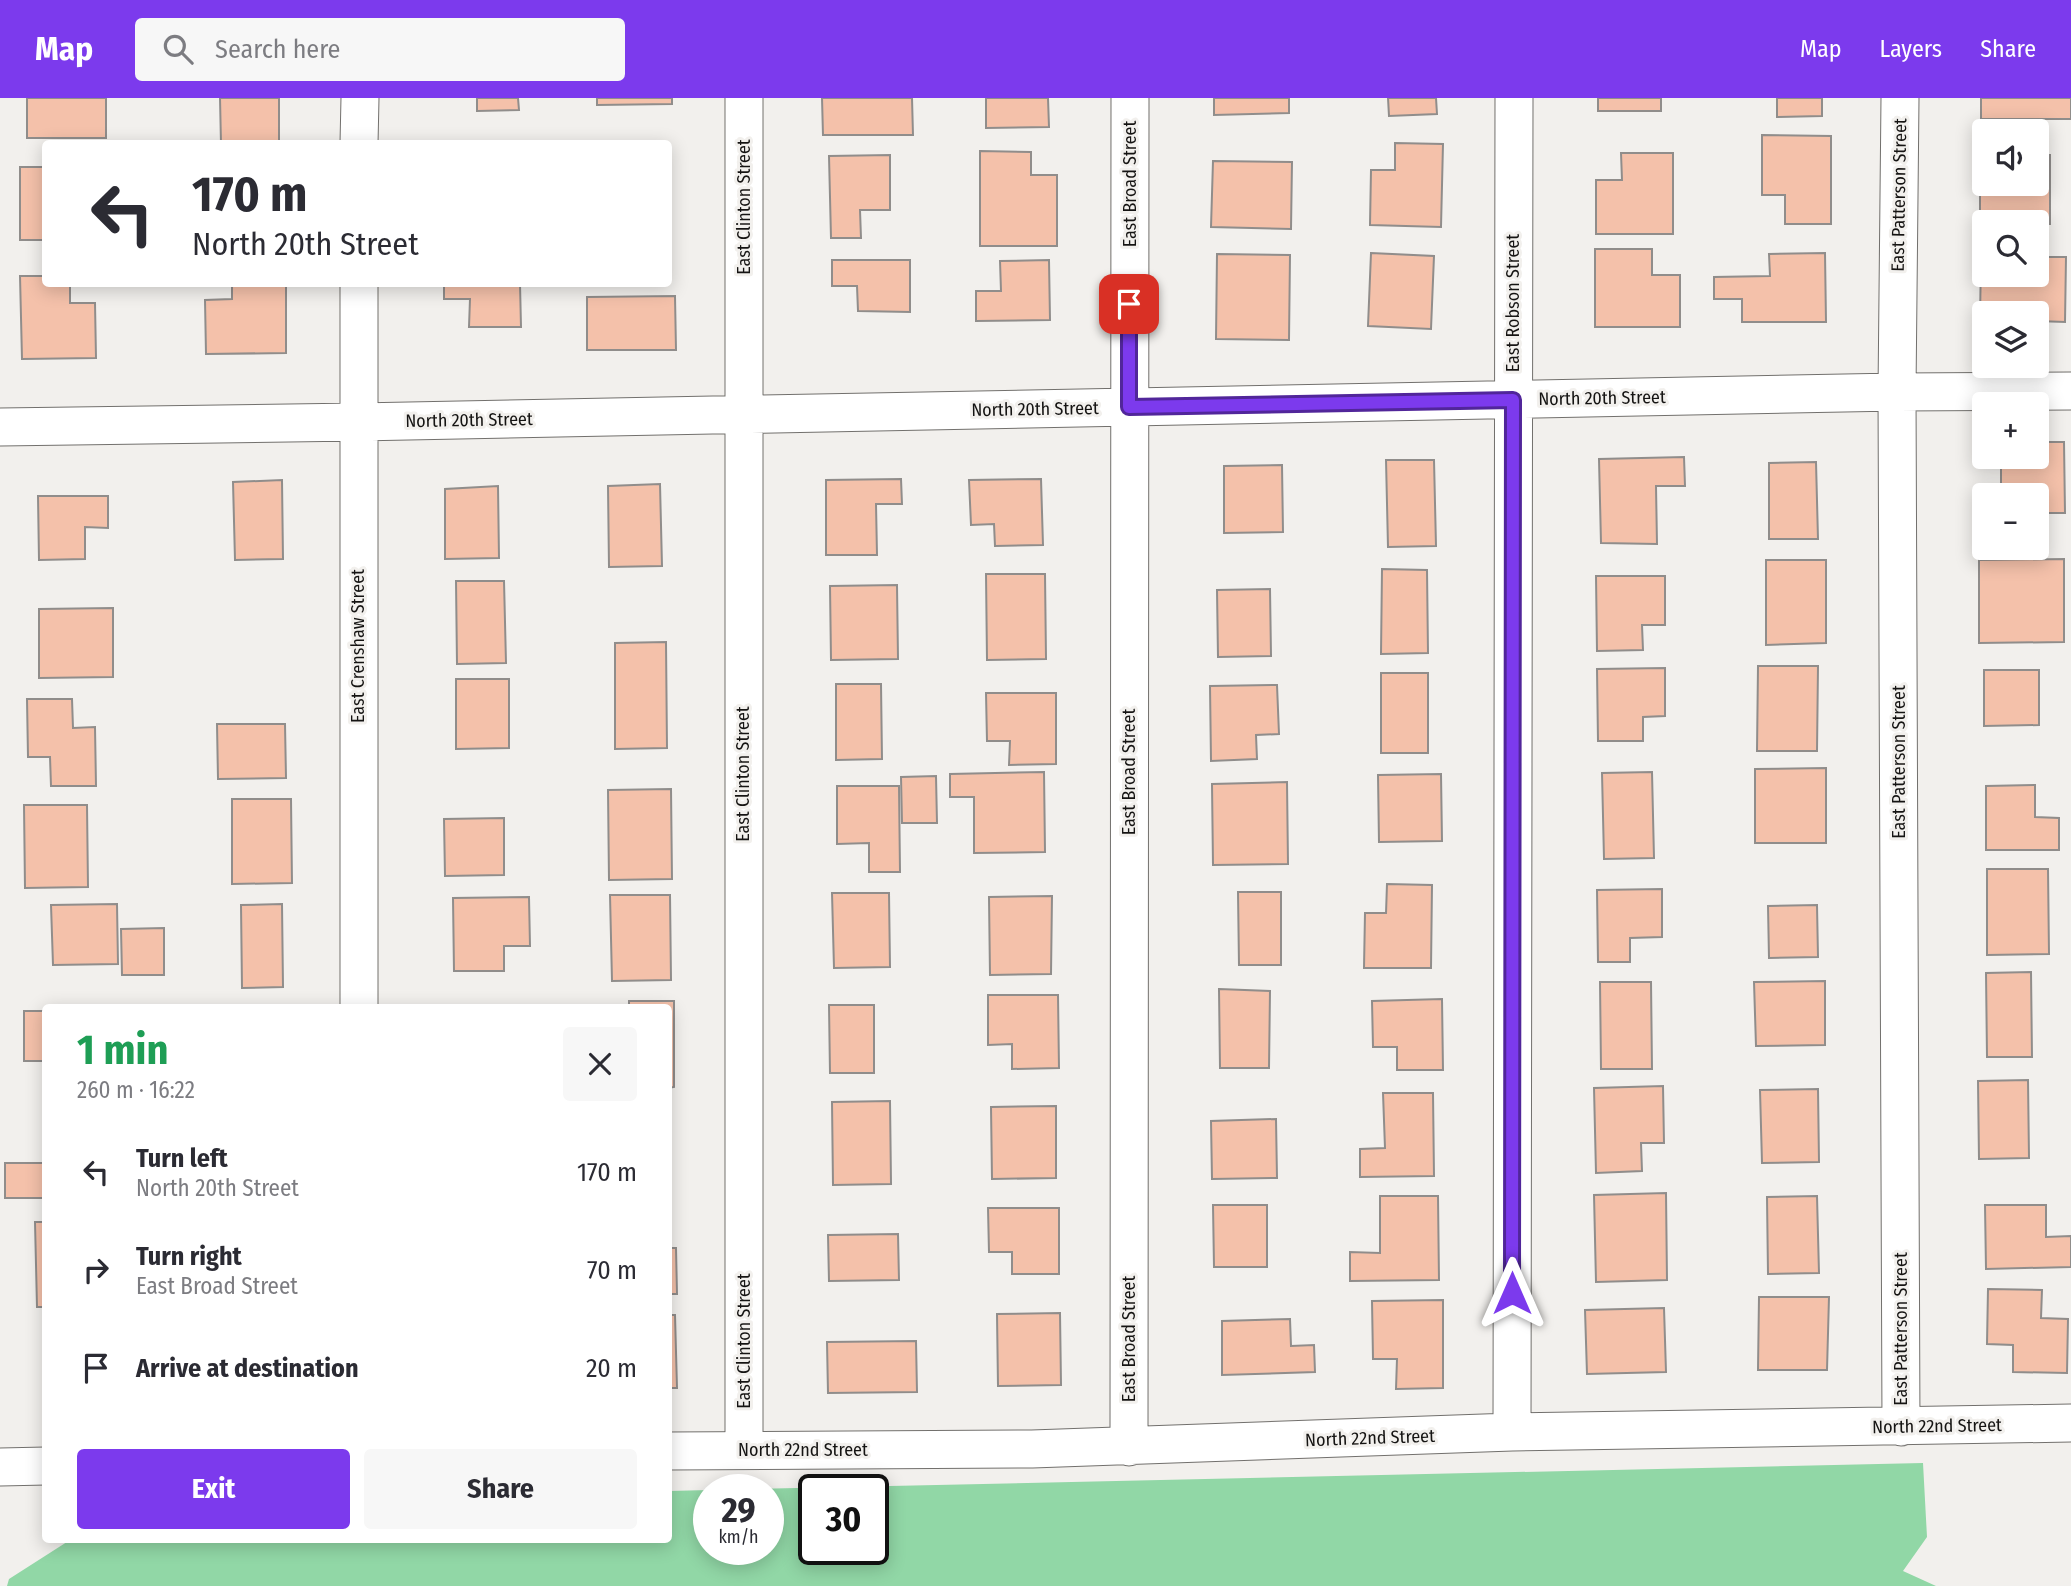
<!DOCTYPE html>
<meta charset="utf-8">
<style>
body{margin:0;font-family:"Fira Sans Condensed",sans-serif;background:#f7f7f7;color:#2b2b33;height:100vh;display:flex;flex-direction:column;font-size:26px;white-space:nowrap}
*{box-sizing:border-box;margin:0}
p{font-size:23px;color:#7c7c81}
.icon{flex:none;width:38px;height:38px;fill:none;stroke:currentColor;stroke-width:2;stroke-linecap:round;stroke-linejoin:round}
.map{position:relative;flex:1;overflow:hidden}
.side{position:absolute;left:42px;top:906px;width:630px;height:539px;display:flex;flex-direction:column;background:#fff;border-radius:7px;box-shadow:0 4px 18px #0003}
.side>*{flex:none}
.guide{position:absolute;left:42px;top:42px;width:630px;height:147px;border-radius:7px;box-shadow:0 4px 18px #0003;background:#fff;color:#2b2b33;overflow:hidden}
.buttons{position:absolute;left:1972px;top:21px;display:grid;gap:14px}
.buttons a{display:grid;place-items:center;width:77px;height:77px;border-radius:7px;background:#fff;box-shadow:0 4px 18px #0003;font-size:35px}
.speed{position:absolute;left:693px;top:1376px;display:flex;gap:14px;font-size:35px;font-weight:700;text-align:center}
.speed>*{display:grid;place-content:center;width:91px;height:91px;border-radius:50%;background:#fff;box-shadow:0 4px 18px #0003;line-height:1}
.speed small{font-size:18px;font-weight:400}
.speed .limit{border:4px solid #111;border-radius:10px;background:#fff;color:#111}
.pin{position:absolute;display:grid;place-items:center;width:60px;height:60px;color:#fff;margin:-30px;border-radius:14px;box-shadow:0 4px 10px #0006}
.me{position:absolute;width:77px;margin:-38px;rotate:0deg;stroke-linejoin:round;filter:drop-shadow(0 0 5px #0008)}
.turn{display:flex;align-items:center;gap:24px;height:147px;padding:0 35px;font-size:32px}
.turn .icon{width:91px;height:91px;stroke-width:2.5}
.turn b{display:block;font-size:49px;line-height:60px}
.round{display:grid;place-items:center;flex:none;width:74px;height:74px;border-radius:7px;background:#f7f7f7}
.overview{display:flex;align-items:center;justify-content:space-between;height:119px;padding:0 35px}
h1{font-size:42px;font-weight:700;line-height:52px;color:#1e9e55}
.cta{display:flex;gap:14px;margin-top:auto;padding:14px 35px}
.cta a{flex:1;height:80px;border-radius:7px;background:#7c3aed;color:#fff;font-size:28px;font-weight:700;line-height:80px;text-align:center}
.cta a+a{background:#f7f7f7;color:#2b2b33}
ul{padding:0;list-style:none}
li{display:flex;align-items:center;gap:21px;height:98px;padding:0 35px}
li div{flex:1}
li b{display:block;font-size:26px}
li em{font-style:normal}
header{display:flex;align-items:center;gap:42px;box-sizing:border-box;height:98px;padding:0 35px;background:#7c3aed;color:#fff}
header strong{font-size:33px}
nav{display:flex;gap:38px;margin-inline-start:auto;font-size:24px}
.search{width:490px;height:63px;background:#f7f7f7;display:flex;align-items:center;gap:18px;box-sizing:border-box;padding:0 24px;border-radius:7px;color:#7c7c81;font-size:26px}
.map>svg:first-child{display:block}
.green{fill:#91d7a6;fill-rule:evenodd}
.building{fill:#f4c1aa;stroke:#908d8b;stroke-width:2}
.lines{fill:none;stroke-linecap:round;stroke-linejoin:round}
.street-casing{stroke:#72706d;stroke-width:39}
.street{stroke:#fff;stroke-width:37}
.route-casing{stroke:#51269a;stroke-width:18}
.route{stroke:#7c3aed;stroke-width:12}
.labels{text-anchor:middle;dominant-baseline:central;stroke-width:6;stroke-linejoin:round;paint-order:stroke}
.street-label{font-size:18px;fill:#151413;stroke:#f2f0ed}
</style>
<header>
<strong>Map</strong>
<div class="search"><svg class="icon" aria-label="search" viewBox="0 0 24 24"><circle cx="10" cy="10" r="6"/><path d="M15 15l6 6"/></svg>Search here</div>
<nav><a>Map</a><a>Layers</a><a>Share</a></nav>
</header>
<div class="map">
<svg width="2071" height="1488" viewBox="0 0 2071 1488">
<rect width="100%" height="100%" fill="#f2f0ed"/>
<path class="green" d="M 1923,1365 L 1927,1439 L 1903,1473 L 1936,1488 L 7,1488 L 9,1481 L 70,1442 L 668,1442 L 669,1393 L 709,1392 L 709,1451 L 768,1451 L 768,1391 L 755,1391 ZM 873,1391 L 873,1451 L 814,1451 L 814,1391 Z"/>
<path class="building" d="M 27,0 L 106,0 L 106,40 L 27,40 Z
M 220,0 L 279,0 L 279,46 L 221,46 Z
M 477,0 L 518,0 L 519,12 L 477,13 Z
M 597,0 L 672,0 L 672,6 L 597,7 Z
M 822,0 L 912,0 L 913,37 L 823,37 Z
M 986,0 L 1048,0 L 1049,29 L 986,30 Z
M 1214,0 L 1289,0 L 1289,15 L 1214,17 Z
M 1388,0 L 1436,0 L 1437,16 L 1389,18 Z
M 1598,0 L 1661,0 L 1661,13 L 1598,13 Z
M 1777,0 L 1822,0 L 1822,18 L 1777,19 Z
M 1981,0 L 2071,0 L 2071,21 L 1981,21 Z
M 1762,37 L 1831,38 L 1831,126 L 1785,126 L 1785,97 L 1762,97 Z
M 1395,45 L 1443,46 L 1441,129 L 1370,127 L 1371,72 L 1395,72 Z
M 980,53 L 1031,54 L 1031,77 L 1057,77 L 1057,148 L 980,148 Z
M 1621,55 L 1673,55 L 1673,136 L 1596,136 L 1596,82 L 1622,82 Z
M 890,57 L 890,112 L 860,112 L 861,140 L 831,140 L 829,58 Z
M 1980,57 L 1984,57 L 1984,86 L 2037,86 L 2037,57 L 2050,57 L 2050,126 L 2037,126 L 2037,124 L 1980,126 Z
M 1213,63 L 1292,64 L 1291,131 L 1211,129 Z
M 20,69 L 46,69 L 46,142 L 20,142 Z
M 1595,151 L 1652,151 L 1652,177 L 1680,177 L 1680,229 L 1595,229 Z
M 1371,155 L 1434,158 L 1431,231 L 1368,228 Z
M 1825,155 L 1826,224 L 1742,224 L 1742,201 L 1714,201 L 1714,179 L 1770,178 L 1769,156 Z
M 1217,156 L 1290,157 L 1289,242 L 1216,241 Z
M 1981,158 L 1984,158 L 1984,177 L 2037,177 L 2037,159 L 2066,159 L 2065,224 L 2037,223 L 2037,215 L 1984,215 L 1984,222 L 1980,222 Z
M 832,162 L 910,162 L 910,214 L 858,213 L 857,188 L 832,188 Z
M 1049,162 L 1050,222 L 976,223 L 976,193 L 1001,193 L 1000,163 Z
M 20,178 L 46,178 L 46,186 L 70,186 L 70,205 L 95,205 L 96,260 L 22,261 Z
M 232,186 L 286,186 L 286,255 L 206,256 L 205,202 L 232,201 Z
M 444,186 L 520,186 L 521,229 L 469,229 L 470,201 L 444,201 Z
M 675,198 L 676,252 L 587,252 L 587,199 Z
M 2037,344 L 2064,344 L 2065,415 L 2037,415 L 2037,397 L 2001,397 L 2001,359 L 2037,359 Z
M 1684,359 L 1685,388 L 1656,388 L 1657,446 L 1601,445 L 1599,361 Z
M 1386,362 L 1434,362 L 1436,448 L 1388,449 Z
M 1816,364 L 1818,441 L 1769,441 L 1769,365 Z
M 1282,367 L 1283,434 L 1224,435 L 1224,368 Z
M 901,381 L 902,406 L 876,406 L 877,457 L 826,457 L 826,382 Z
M 1041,381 L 1043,447 L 995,448 L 994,426 L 971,427 L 969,382 Z
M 282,382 L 283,461 L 235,462 L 233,384 Z
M 660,386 L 662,468 L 609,469 L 608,388 Z
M 498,388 L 499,460 L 445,461 L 445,391 Z
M 38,398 L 108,398 L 108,430 L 85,429 L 85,461 L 39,462 Z
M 2064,461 L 2064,544 L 1979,545 L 1979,462 Z
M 1766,462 L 1826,462 L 1826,545 L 1766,547 Z
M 1382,471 L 1427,472 L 1428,555 L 1381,556 Z
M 986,476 L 1045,476 L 1046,561 L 987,562 Z
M 1596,478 L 1665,478 L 1665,527 L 1642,527 L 1643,552 L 1597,553 Z
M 456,483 L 504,483 L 506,565 L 457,566 Z
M 897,487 L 898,561 L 831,562 L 830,488 Z
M 1270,491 L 1271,558 L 1218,559 L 1217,492 Z
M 113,510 L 113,579 L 39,580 L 39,511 Z
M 666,544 L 667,650 L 615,651 L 615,545 Z
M 1758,568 L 1818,568 L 1817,653 L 1757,653 Z
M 1665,570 L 1665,618 L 1643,619 L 1643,643 L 1598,643 L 1597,571 Z
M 1984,572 L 2039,572 L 2039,627 L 1984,628 Z
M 1381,575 L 1428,575 L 1428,655 L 1381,655 Z
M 456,581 L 509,581 L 509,650 L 456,651 Z
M 836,586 L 881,586 L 882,661 L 836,662 Z
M 1277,587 L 1279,636 L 1256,637 L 1257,661 L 1211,663 L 1210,588 Z
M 986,595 L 1056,595 L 1056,666 L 1009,667 L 1010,643 L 987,643 Z
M 27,601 L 72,601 L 73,630 L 95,629 L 96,688 L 51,688 L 50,659 L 28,659 Z
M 217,626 L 285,626 L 286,680 L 218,681 Z
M 1826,670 L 1826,745 L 1755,745 L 1755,671 Z
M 1044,674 L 1045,754 L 974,755 L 974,699 L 950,699 L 950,676 Z
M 1652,674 L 1654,760 L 1604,761 L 1602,675 Z
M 1441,676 L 1442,743 L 1379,744 L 1378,677 Z
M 936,678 L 937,725 L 902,725 L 901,679 Z
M 1287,684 L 1288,766 L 1213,767 L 1212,686 Z
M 2035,687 L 2035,719 L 2059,720 L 2059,752 L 1986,752 L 1986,688 Z
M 837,688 L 899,688 L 900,774 L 869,774 L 869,745 L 837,746 Z
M 671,691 L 672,781 L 609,782 L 608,692 Z
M 232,701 L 291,701 L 292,785 L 232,786 Z
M 24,707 L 87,707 L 88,789 L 25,790 Z
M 504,720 L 504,777 L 445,778 L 444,721 Z
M 1987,771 L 2048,771 L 2049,856 L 1987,857 Z
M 1387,786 L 1432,787 L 1431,870 L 1364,870 L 1365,815 L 1386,815 Z
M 1662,791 L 1662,839 L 1630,840 L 1630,864 L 1598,864 L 1597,792 Z
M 1238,794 L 1281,794 L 1281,867 L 1239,867 Z
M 832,795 L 889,795 L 890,869 L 834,870 Z
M 610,797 L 670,797 L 671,882 L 612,883 Z
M 1052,798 L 1051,876 L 990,877 L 989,799 Z
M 529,799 L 530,848 L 504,848 L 504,873 L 454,873 L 453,800 Z
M 117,806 L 118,866 L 53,867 L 51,807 Z
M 282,806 L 283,889 L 242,890 L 241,807 Z
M 1817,807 L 1818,859 L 1769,860 L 1768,808 Z
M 164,830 L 164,877 L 122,877 L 121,831 Z
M 2031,874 L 2032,959 L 1987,959 L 1986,875 Z
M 1825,883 L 1825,947 L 1756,948 L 1754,884 Z
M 1600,884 L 1651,884 L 1652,971 L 1601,971 Z
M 1219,891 L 1270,893 L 1269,970 L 1220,970 Z
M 988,897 L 1058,897 L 1059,970 L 1012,971 L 1012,946 L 988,947 Z
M 1442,901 L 1443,972 L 1397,972 L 1397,949 L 1373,949 L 1372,903 Z
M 629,903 L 674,903 L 674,989 L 668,990 L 668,910 L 629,910 Z
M 829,907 L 874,907 L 874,975 L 830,975 Z
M 24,913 L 46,913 L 46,963 L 24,963 Z
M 2028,982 L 2029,1060 L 1979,1061 L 1978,983 Z
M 1663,988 L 1664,1045 L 1641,1045 L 1642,1073 L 1596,1075 L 1594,990 Z
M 1818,991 L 1819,1064 L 1762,1065 L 1760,992 Z
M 1383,995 L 1433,995 L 1434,1078 L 1360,1079 L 1360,1051 L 1385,1050 Z
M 890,1003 L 891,1086 L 833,1087 L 832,1004 Z
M 1056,1008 L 1056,1080 L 992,1081 L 991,1009 Z
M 1276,1021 L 1277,1080 L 1212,1081 L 1211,1023 Z
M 5,1065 L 46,1065 L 46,1100 L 5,1100 Z
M 1666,1095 L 1667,1182 L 1596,1184 L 1594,1097 Z
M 1380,1098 L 1438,1098 L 1439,1182 L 1350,1183 L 1350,1154 L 1380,1155 Z
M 1817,1098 L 1819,1175 L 1768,1176 L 1767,1099 Z
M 1213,1107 L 1267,1107 L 1267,1169 L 1214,1169 Z
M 1985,1107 L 2046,1107 L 2046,1139 L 2071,1138 L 2071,1169 L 1986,1171 Z
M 988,1110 L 1059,1110 L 1059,1176 L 1012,1176 L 1012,1154 L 989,1154 Z
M 35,1124 L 46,1124 L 46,1209 L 37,1209 Z
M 898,1136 L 899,1182 L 829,1183 L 828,1137 Z
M 668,1150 L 676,1150 L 677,1196 L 668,1196 Z
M 1988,1191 L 2042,1192 L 2041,1220 L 2068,1221 L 2067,1275 L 2013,1274 L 2013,1247 L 1987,1246 Z
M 1759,1199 L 1829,1199 L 1827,1272 L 1758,1272 Z
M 1443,1202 L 1443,1290 L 1396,1291 L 1397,1261 L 1373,1261 L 1372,1203 Z
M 1664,1210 L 1666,1274 L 1587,1276 L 1585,1212 Z
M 1060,1215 L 1061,1287 L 998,1288 L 997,1216 Z
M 668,1217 L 675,1217 L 677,1290 L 668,1290 Z
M 1290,1221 L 1291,1248 L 1314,1247 L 1315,1274 L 1222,1277 L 1222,1223 Z
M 916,1243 L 917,1294 L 828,1295 L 827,1244 Z"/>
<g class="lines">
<g class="street-casing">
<path id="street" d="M 1900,0 L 1897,294 L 1901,1329
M 359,46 L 360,0
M 359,186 L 359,910
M 0,329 L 358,324 L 1897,294 L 2071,293
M 1512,1334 L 1514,0
M 1129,1349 L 1130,0
M 744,1352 L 744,0
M 668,1353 L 1032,1351 L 1512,1334 L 2071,1325
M 0,1369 L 46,1368"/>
</g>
<use href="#street" class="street"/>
</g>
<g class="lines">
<g class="route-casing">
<path id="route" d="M 1129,206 L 1129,309 L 1513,302 L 1512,1195"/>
</g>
<use href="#route" class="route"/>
</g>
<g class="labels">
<g class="street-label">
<text transform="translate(1130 86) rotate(-90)">East Broad Street</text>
<text transform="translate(1899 97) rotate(-89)">East Patterson Street</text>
<text transform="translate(744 109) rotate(-90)">East Clinton Street</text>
<text transform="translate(1513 205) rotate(-90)">East Robson Street</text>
<text transform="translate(1602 300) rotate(-1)">North 20th Street</text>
<text transform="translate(1035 311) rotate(-1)">North 20th Street</text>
<text transform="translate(469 322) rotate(-1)">North 20th Street</text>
<text transform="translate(358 548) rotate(-90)">East Crenshaw Street</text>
<text transform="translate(1899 664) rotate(-90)">East Patterson Street</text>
<text transform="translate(1129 674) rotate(-90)">East Broad Street</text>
<text transform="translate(743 676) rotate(-90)">East Clinton Street</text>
<text transform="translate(1901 1231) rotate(-90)">East Patterson Street</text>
<text transform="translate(1129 1241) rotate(-90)">East Broad Street</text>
<text transform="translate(744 1243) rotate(-90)">East Clinton Street</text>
<text transform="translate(1937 1328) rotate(-1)">North 22nd Street</text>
<text transform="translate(1370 1340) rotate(-2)">North 22nd Street</text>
<text x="803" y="1352">North 22nd Street</text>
</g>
</g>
</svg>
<div class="buttons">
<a><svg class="icon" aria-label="sound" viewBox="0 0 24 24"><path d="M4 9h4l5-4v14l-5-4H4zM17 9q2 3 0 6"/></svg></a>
<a><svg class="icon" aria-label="search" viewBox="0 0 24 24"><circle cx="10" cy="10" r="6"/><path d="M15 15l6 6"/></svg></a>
<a><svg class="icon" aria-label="layers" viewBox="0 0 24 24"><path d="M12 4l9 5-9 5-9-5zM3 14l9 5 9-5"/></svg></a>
<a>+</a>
<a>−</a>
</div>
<div class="speed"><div>29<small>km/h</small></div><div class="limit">30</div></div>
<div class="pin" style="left:1129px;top:206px;background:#d93025"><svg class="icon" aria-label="arrive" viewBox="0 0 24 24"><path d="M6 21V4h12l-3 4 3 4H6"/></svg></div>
<svg class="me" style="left:1512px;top:1195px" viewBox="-20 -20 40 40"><path d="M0-17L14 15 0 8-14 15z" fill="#7c3aed" stroke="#fff" stroke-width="4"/></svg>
<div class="guide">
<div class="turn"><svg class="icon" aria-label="left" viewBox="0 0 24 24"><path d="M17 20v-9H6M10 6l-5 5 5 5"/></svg><div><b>170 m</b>North 20th Street</div></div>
</div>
<section class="side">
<div class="overview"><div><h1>1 min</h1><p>260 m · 16:22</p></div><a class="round"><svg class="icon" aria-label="close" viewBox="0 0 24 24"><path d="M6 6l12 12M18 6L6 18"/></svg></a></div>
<ul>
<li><svg class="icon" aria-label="left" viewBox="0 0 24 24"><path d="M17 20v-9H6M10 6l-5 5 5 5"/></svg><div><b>Turn left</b><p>North 20th Street</p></div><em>170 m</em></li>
<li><svg class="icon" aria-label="right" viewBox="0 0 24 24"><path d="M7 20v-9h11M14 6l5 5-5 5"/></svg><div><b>Turn right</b><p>East Broad Street</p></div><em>70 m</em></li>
<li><svg class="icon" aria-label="arrive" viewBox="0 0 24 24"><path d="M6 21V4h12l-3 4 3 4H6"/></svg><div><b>Arrive at destination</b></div><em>20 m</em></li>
</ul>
<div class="cta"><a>Exit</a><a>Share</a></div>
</section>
</div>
